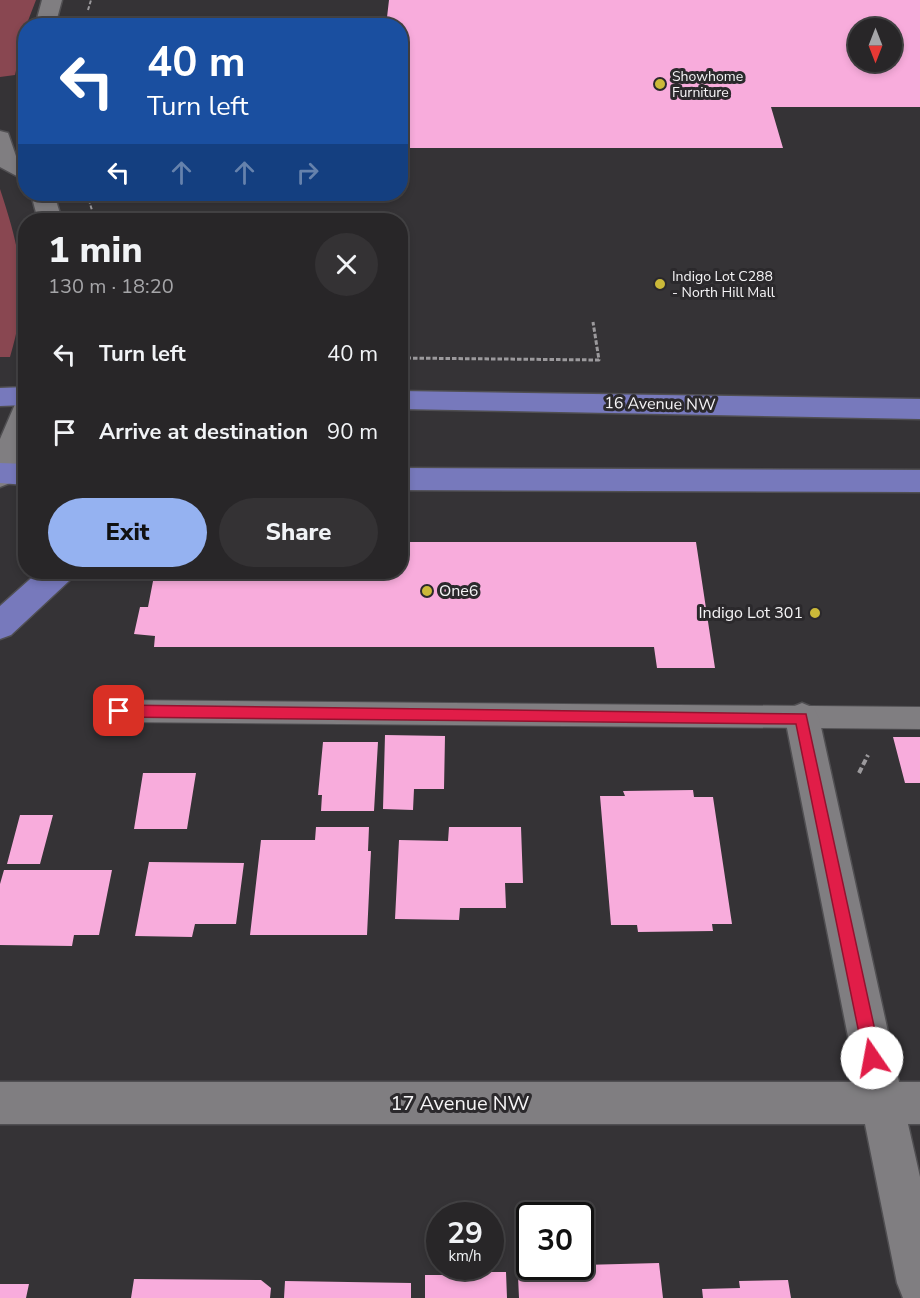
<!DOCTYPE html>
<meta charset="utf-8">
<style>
body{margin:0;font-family:"Nunito Sans",sans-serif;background:#343234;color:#f1f3f6;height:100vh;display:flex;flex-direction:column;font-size:22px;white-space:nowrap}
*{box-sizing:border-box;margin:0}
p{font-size:20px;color:#a5a5a8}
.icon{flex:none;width:33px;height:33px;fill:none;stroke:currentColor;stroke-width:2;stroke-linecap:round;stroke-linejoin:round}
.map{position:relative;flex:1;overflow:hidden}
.sheet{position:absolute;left:18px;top:213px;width:390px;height:366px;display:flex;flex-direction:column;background:#282628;border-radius:24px;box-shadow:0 3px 9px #0003,0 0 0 2px #444345}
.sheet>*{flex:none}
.banner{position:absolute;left:18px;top:18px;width:390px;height:183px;border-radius:24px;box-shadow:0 3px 9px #0003,0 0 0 2px #444345;background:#1a4fa0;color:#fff;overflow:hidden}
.needle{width:39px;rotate:180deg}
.controls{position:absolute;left:848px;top:18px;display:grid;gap:12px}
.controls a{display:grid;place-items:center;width:54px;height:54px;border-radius:50%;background:#282628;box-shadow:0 3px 9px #0003,0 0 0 2px #444345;font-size:30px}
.speed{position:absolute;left:426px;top:1202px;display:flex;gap:12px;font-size:30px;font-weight:700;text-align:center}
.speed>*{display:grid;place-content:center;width:78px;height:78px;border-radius:50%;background:#282628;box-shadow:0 3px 9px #0003,0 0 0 2px #444345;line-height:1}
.speed small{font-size:15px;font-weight:400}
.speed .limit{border:3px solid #111;border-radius:9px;background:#fff;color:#111}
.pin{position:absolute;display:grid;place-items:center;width:51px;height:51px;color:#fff;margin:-26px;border-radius:12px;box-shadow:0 3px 9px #0006}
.me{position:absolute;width:66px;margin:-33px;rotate:348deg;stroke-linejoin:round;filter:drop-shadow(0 0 4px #0008)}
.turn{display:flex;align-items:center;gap:21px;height:126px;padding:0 30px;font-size:27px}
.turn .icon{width:78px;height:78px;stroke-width:2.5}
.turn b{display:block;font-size:42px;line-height:51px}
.lanes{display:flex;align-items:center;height:57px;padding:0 30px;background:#0003;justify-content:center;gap:30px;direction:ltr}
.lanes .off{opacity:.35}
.round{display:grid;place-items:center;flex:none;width:63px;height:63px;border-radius:32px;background:#343234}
.head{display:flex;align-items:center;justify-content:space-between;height:102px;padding:0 30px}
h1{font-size:36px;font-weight:800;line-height:45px}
.primary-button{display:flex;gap:12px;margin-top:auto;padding:12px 30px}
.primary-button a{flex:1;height:69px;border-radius:36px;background:#95b2f1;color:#111;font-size:24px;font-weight:800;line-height:69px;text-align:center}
.primary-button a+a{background:#343234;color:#f1f3f6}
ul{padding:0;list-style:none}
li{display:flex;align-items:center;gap:18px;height:78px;padding:0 30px}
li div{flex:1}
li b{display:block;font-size:22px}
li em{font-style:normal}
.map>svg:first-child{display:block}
.green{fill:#894751}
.building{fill:#f8acdc;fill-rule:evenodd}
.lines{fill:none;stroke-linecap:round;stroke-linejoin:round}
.lane-casing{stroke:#504f52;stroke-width:2}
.street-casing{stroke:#504f52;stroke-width:3}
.secondary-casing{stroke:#504f52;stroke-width:3}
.highway-casing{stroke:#504f52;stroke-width:3}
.path-far2{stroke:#9c9a9d;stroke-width:2;stroke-dasharray:4 2;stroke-linecap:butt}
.path-far1{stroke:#9c9a9d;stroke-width:3;stroke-dasharray:4.5 2;stroke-linecap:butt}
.path{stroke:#9c9a9d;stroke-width:4;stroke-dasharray:6 3;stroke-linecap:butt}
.lane{fill:#807e81;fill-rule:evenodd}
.street{fill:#807e81;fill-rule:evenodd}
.secondary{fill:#807e81;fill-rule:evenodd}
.highway{fill:#7779bc;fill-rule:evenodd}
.route{fill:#e11d48;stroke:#92132f;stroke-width:1.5}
.poi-dot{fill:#cbb939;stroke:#2b292c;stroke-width:2}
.labels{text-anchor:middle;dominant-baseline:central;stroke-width:6;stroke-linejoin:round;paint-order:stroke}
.far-poi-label{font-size:14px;fill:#f5f4f6;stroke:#2b292c;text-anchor:start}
.street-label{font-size:16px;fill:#f5f4f6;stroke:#2b292c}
.poi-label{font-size:16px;fill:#f5f4f6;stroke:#2b292c;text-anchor:start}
.near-street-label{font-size:20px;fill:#f5f4f6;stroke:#2b292c}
</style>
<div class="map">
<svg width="920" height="1298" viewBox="0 0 920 1298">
<rect width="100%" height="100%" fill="#353336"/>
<path class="green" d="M 0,0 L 36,0 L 26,26 L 15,75 L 0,77 Z
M 0,189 C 21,253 30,291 10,357 L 0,357 Z"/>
<path class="building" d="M 389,0 L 920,0 L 920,107 L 771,107 L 783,148 L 400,148 L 400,26 L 386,26 ZM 858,28 L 891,28 L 891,62 L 858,62 Z
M 400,542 L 696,542 L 715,668 L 657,668 L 654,647 L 154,647 L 155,636 L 134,634 L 140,607 L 148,607 L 154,576 L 167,572 L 400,572 Z
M 385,735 L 445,736 L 444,789 L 414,789 L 413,810 L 383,809 Z
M 893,737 L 920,737 L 920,783 L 905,783 Z
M 323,742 L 378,742 L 374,811 L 321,811 L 322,795 L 318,795 Z
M 143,773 L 196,773 L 187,829 L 134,829 Z
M 693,790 L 694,797 L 713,797 L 732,924 L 712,924 L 713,931 L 638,932 L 637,925 L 611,925 L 600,796 L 625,796 L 623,791 Z
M 20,815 L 53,815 L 40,864 L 7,864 Z
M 316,827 L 369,827 L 368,851 L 371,851 L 367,935 L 250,935 L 261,840 L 315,840 Z
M 449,827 L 521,827 L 523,883 L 505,883 L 506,908 L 460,908 L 459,920 L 395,919 L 399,840 L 448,841 Z
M 149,862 L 244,863 L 236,924 L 195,924 L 192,937 L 135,936 Z
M 4,870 L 112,870 L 99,935 L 74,935 L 72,946 L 0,945 L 0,884 Z
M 659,1263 L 663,1298 L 519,1298 L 518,1276 L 582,1276 L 582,1265 Z
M 459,1272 L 506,1272 L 507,1298 L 425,1298 L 425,1275 L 459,1275 Z
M 134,1279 L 261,1280 L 271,1288 L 270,1298 L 131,1298 Z
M 788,1280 L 791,1298 L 703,1298 L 702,1289 L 740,1288 L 739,1281 Z
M 285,1281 L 411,1283 L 411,1298 L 284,1298 Z
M 0,1284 L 29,1284 L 26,1298 L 0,1298 Z"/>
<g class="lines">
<g class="lane-casing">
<path id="lane" d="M 119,700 L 920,707 L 920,729 L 119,722 L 110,719 L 106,711 L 110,703 Z"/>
</g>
<g class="street-casing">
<path id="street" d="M 802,703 L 814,708 L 819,718 L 899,1082 L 920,1082 L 920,1124 L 908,1124 L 920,1177 L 920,1298 L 903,1298 L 897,1283 L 865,1124 L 0,1124 L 0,1082 L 857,1082 L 785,718 L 790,708 Z"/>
</g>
<g class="secondary-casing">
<path id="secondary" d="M 42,0 L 62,0 L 55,26 L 35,26 Z
M 0,131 L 8,133 L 17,159 L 26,164 L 26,181 L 0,167 Z
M 31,194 L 54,194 L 62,220 L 38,220 Z
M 26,400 L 26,447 L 10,483 L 0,487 L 0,439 L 16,402 Z"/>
</g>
<g class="highway-casing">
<path id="highway" d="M 26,387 L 26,405 L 0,406 L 0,388 Z
M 400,391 L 920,399 L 920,419 L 400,409 Z
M 0,463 L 26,464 L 26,485 L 0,483 Z
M 400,468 L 920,470 L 920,492 L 400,490 Z
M 38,572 L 74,572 L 69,581 L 11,635 L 0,639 L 0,606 Z"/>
</g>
<path class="path-far2" d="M 88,10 L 91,0
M 87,194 L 95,220"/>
<path class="path-far1" d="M 400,358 L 599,360 L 593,322"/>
<path class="path" d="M 22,517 L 26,517
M 859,773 L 868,755"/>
<use href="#lane" class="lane"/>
<use href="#street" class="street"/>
<use href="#secondary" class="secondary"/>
<use href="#highway" class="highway"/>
</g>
<path class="route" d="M 119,705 L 806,714 L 881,1058 L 878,1064 L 872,1066 L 866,1064 L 864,1058 L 796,724 L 119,717 L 112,711 Z"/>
<g class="poi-dot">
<circle cx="660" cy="84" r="6"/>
<circle cx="660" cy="284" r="6"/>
<circle cx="427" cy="591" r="6"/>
<circle cx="815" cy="613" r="6"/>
</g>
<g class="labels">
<g class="far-poi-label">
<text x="672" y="76">Showhome<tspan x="672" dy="16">Furniture</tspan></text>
<text x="672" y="276">Indigo Lot C288<tspan x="672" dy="16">- North Hill Mall</tspan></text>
</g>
<g class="street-label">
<text transform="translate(660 404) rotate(1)">16 Avenue NW</text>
</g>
<g class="poi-label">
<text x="439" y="591">One6</text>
<text x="803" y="613" text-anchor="end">Indigo Lot 301</text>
</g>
<g class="near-street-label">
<text x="460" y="1103">17 Avenue NW</text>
</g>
</g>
</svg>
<div class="controls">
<a><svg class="needle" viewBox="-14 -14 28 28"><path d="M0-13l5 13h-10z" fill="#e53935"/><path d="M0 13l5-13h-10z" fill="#a5a5a8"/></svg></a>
</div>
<div class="speed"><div>29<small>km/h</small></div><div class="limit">30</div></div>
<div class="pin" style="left:119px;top:711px;background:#d93025"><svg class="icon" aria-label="arrive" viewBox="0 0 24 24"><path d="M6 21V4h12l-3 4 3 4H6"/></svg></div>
<svg class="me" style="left:872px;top:1058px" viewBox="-20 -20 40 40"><circle r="19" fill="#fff"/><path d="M0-13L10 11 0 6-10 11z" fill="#e11d48"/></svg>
<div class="banner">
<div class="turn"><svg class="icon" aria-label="left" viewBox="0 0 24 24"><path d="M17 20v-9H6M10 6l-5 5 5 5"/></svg><div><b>40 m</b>Turn left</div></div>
<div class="lanes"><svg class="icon" aria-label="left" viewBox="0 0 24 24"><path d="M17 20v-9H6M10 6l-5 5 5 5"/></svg><svg class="icon off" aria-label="ahead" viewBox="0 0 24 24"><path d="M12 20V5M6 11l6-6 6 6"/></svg><svg class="icon off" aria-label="ahead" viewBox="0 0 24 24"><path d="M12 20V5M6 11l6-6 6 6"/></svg><svg class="icon off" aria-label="right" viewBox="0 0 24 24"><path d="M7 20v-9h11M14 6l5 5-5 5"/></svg></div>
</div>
<section class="sheet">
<div class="head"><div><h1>1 min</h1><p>130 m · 18:20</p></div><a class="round"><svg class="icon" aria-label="close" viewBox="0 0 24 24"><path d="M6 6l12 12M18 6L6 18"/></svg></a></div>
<ul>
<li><svg class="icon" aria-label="left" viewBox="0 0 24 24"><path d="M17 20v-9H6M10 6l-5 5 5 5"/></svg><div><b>Turn left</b></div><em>40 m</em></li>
<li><svg class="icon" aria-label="arrive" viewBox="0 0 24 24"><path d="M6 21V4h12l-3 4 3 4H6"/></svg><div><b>Arrive at destination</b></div><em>90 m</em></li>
</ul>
<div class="primary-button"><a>Exit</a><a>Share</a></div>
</section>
</div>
